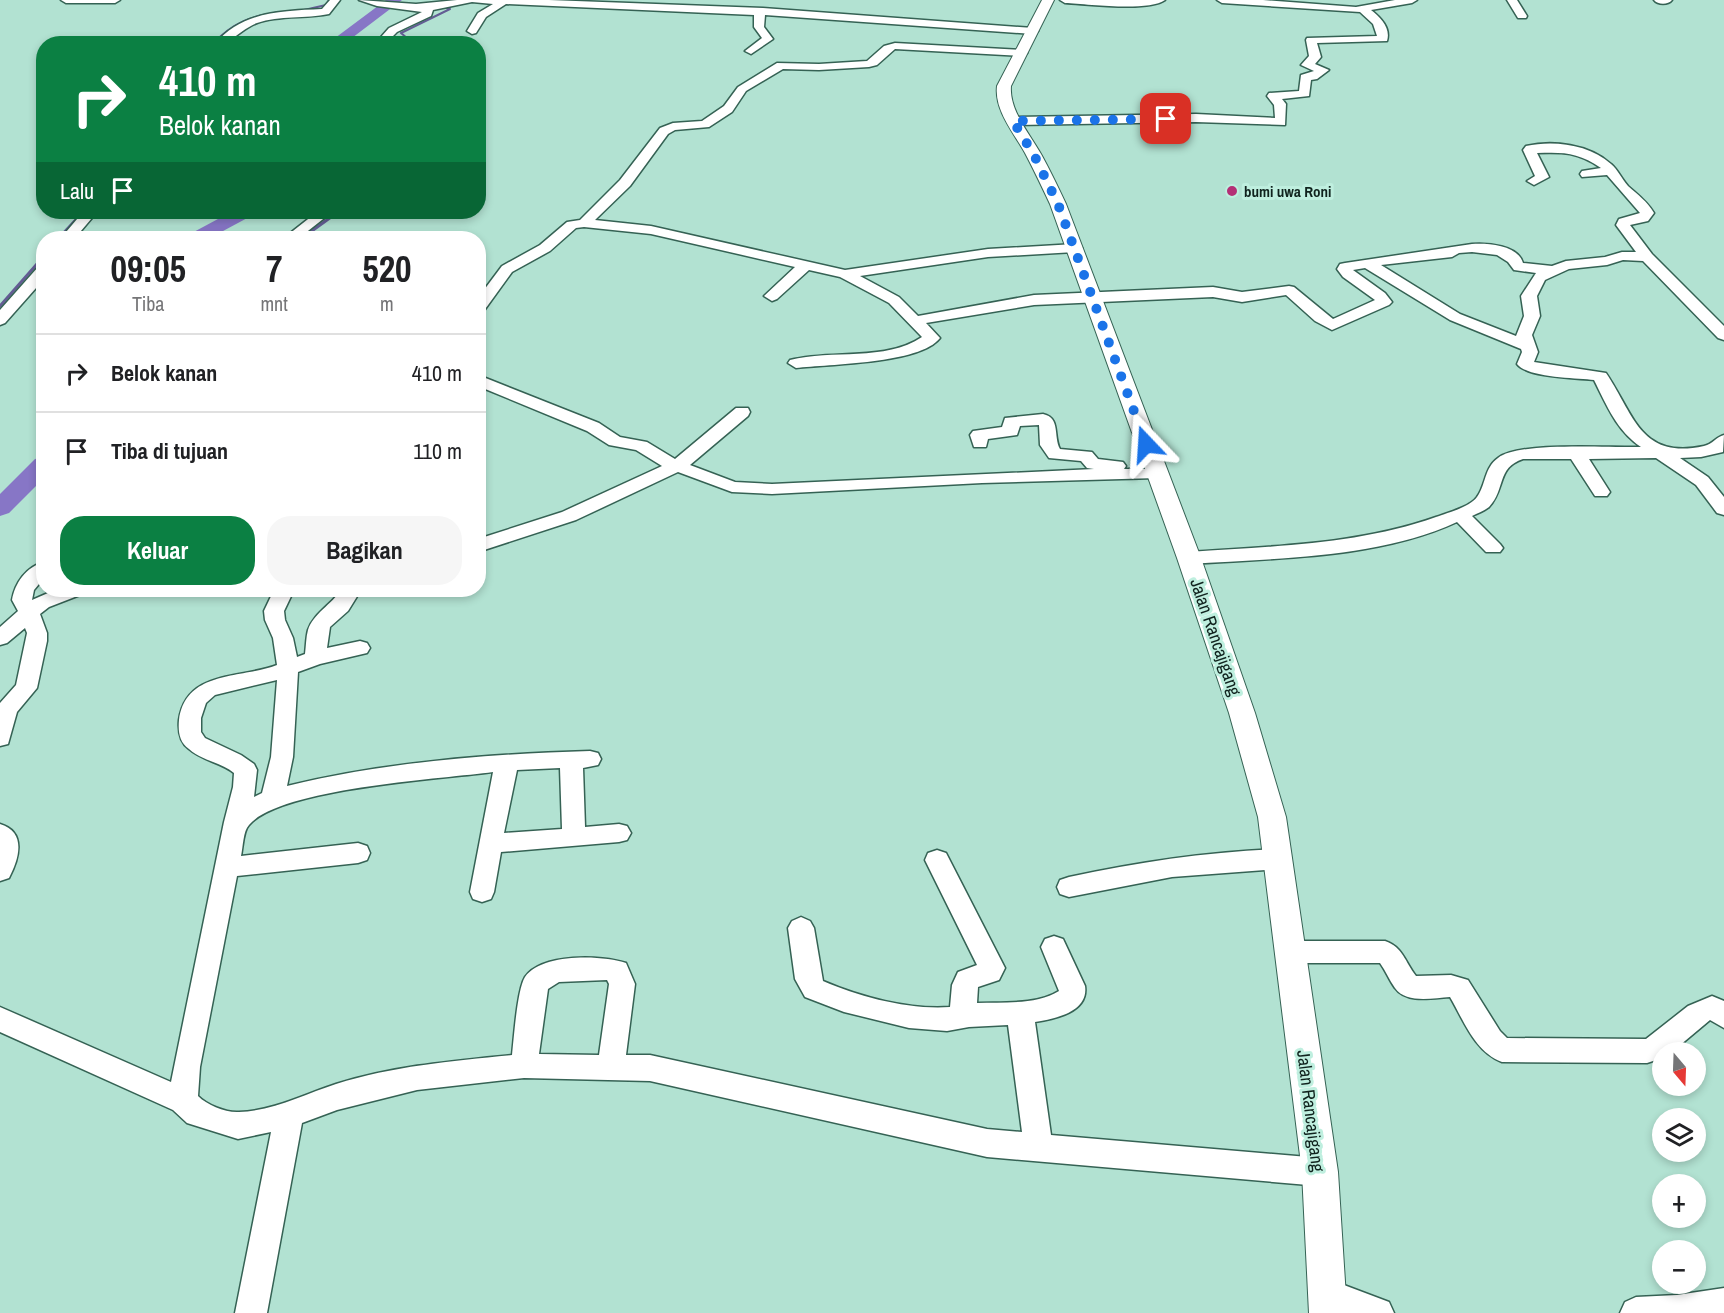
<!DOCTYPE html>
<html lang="id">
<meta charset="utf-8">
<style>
body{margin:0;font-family:"Archivo Narrow",sans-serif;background:#f6f6f6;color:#202124;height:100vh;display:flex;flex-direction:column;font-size:22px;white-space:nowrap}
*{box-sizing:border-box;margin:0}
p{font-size:20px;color:#757577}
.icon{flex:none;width:33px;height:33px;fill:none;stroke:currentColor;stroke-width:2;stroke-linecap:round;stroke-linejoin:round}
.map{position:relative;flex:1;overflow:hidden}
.details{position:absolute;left:36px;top:231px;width:450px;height:366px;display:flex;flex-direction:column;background:#fff;border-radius:24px;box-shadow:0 3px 9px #0003}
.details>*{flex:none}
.hud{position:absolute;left:36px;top:36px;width:450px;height:183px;border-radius:24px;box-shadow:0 3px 9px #0003;background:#0b8043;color:#fff;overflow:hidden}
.needle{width:39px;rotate:161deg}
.fabs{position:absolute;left:1652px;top:1042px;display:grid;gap:12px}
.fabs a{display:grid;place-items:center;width:54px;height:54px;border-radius:50%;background:#fff;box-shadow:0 3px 9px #0003;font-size:30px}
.pin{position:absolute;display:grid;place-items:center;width:51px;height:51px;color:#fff;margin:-26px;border-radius:12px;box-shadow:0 3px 9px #0006}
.me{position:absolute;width:66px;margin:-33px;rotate:340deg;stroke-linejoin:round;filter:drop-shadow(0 0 4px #0008)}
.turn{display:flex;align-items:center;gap:21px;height:126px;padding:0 24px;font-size:27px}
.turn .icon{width:78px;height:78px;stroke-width:2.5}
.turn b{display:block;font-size:42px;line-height:51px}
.then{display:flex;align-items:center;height:57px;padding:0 24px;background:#0003;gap:12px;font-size:22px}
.eta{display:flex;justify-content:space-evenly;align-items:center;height:102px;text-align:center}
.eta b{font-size:36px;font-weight:700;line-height:42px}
.cta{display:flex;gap:12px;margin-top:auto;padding:12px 24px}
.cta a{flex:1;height:69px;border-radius:24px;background:#0b8043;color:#fff;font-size:24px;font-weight:700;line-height:69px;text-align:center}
.cta a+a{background:#f6f6f6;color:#202124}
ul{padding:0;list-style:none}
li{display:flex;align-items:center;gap:18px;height:78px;padding:0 24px;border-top:2px solid #e0e0e0}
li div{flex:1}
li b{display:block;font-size:22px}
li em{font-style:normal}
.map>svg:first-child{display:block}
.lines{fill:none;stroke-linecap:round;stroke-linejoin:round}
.stream-far1{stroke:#635d94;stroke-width:2}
.stream{stroke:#635d94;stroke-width:3}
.river{fill:#8776c6;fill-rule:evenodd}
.minor-casing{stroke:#356254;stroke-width:3}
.major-casing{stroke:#356254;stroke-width:2}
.minor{fill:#fff;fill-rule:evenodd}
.major{fill:#fff;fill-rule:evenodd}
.route{stroke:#1a73e8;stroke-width:10;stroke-dasharray:0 18}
.poi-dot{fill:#b42f76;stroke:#bfefdf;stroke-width:2}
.labels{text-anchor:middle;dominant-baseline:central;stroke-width:6;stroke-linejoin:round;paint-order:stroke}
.far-poi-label{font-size:15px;font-weight:bold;fill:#10231e;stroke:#bfefdf;text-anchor:start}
.street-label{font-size:18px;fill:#10231e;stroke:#bfefdf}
</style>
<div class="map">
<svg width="1724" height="1313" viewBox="0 0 1724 1313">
<rect width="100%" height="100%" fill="#b2e2d2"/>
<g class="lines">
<path class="stream-far1" d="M 304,10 L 326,5 L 329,0
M 213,44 C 232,23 253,15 281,12
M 414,44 L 401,33 L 450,9 L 443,7 L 445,3 L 453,0"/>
<path class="stream" d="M 59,238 L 83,212
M 308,238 L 309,233 L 338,212
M 0,306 L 44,256"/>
<path class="river" d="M 386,0 L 402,0 L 344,44 L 327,44 Z
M 231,212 L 253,212 L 251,216 L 210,238 L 187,238 L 190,234 Z
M 44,457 L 44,478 L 9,513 L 0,516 L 0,494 L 35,459 Z"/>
<g class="minor-casing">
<path id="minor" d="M 61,0 L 120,0 L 115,3 L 66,3 Z
M 330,0 L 340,0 L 329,14 C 305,19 280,15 257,23 C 241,29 231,44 215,44 C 242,11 283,11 322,9 Z
M 359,0 L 416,4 L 457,0 L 549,0 L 763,8 L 1033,28 L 1038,31 L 1033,34 L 765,15 L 764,27 L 773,39 L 751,54 L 745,51 L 762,38 L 754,27 L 754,15 L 506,4 L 486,17 L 476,33 L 472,34 L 467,31 L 478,13 L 493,4 L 472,2 L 433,10 L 431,16 L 397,32 L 392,37 L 397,44 L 386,44 L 381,37 L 389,28 L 422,12 L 377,6 Z
M 1060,0 L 1165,0 C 1148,12 1087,4 1065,3 Z
M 1217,0 L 1263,0 L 1356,7 L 1395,0 L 1417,0 L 1412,3 L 1371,10 C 1381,18 1391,28 1387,41 L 1317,43 L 1321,57 L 1315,64 L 1329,70 L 1317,79 L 1311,80 L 1309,96 L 1282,99 L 1286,104 L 1285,125 L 1196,122 L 1013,125 L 1007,121 L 1013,117 L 1196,114 L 1275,118 L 1274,105 L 1267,96 L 1269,93 L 1299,91 L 1301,75 L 1314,71 L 1301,65 L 1309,56 L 1306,40 L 1307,38 L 1377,36 L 1373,24 L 1360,12 L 1222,3 Z
M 1507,0 L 1517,0 L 1527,16 L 1526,18 L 1518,18 Z
M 1654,0 L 1672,0 C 1668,5 1658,5 1654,0 Z
M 895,43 L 1021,50 L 1027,53 L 1021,56 L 895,49 L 877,65 L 869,67 L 819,70 L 783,69 L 746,91 L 732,112 L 709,127 L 675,130 L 668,134 L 630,186 L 595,220 L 651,226 L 845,270 L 988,249 L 1075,244 L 1082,248 L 1075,252 L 988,257 L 860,276 L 899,297 L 918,316 L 1034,295 L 1213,287 L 1242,292 L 1289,286 L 1294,287 L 1333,319 L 1375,300 L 1343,277 L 1337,269 L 1340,264 L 1345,263 L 1472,244 C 1488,243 1518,245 1523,263 L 1552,266 L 1566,261 L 1605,257 L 1622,252 L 1636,252 L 1616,225 L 1619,219 L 1640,213 L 1607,175 L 1582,177 L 1580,174 L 1582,171 L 1601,168 C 1578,152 1563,152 1537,153 L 1549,177 L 1534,185 L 1527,181 L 1535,176 L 1523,150 L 1526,146 C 1553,140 1589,144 1611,164 C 1618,170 1621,178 1628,186 C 1638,195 1647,201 1654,213 L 1648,221 L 1630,225 L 1652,254 L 1724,326 L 1724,340 L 1718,338 L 1643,261 L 1623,260 L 1607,265 L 1569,269 L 1545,280 L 1537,296 L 1540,316 L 1532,335 L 1538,352 L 1534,362 L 1606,373 C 1634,414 1640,460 1704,446 C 1713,444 1716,437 1724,435 L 1723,452 L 1701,457 L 1680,458 L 1708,477 L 1724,497 L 1724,515 L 1717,513 L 1696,485 L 1656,458 L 1589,459 L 1610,492 L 1607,496 L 1595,496 L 1571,459 L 1523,459 C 1496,468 1506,489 1489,507 C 1484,511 1478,513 1472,516 L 1500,544 L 1503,548 L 1500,552 L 1486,552 L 1457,522 C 1377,559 1276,558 1189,564 L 1182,562 L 1179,558 L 1182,554 L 1189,552 C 1272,546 1357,545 1436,517 C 1447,513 1470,507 1477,497 C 1486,485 1484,468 1498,458 C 1519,441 1611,448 1641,447 C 1617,431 1607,406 1594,380 C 1576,378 1528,378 1517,364 L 1522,352 L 1521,349 L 1450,320 L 1365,268 L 1353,270 L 1385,293 L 1392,302 L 1389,305 L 1332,330 L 1315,321 L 1286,295 L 1242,302 L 1213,297 L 1034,305 L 926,323 L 940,338 C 920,364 829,364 796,368 L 788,363 L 790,360 C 832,349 885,362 922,337 L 889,303 L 840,277 L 809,270 L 777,299 L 772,301 L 764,296 L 795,267 L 651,234 L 584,227 L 576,228 L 550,251 L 512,272 L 483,312 L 478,313 L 478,298 L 502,266 L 540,245 L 567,222 L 580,220 L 620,180 L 660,128 L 673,123 L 702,121 L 724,106 L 738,87 L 777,63 L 819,64 L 867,61 L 884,46 ZM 1472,252 L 1497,255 L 1508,262 L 1514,270 L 1536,273 L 1521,296 L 1524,316 L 1516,336 L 1460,314 L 1381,265 L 1452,257 L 1459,253 Z
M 83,212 L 97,212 L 75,238 L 61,238 Z
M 317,212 L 332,212 L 299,238 L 284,238 Z
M 44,265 L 44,279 L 5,323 L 0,325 L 0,310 L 39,266 Z
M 478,375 L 599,423 L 620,437 L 647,442 L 675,459 L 736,408 L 748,408 L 750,412 L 748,416 L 690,465 L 735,482 L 772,484 L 1094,469 L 1087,468 L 1081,461 L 1049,458 L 1040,445 L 1039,425 L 1020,426 L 1017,435 L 988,439 L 986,447 L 974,447 L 970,435 L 973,431 L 1002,427 L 1005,418 L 1043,414 C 1061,418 1053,436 1060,449 L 1092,452 L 1098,459 L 1123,462 L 1126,466 L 1124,469 L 1163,469 L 1166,473 L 1163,477 L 1157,478 L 982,483 L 772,494 L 732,492 L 678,472 L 576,520 L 478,552 L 478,539 L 562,512 L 662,466 L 636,450 L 609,445 L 587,431 L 478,386 Z
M 44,562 L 44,578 L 34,590 L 32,600 L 55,590 L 83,590 L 80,595 L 49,607 L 40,614 L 47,633 L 47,641 L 37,688 L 17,712 L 8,744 L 0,746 L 0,703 L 16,685 L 27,633 L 25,628 L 7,643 L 0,645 L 0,627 L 18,611 L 12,600 C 15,583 26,567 44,562 Z
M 274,590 L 294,590 L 284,611 L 285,620 L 293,638 L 297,657 L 305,654 C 306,646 306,637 308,630 C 313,614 332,604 341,590 L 361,590 L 348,611 L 330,627 L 327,648 L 360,641 L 367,643 L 370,648 L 367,653 L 320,664 L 298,672 L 293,757 L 287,786 C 385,762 489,754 590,751 L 598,753 L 601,759 L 598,765 L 583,768 L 585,827 L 619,824 L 627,826 L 631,833 L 627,840 L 619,842 L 501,852 L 494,892 L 491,899 L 482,902 L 473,899 L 470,892 L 493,772 C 442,779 280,788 249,825 C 243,831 243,847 241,856 L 358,843 L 367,846 L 370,853 L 367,860 L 358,863 L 237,876 L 200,1067 L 198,1096 C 207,1105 226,1113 239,1112 C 273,1111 305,1094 336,1084 C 393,1066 452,1061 512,1055 C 514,1038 517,990 525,977 C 542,953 602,955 626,963 L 635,984 L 626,1055 L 650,1055 L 987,1129 L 1022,1132 L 1008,1025 L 969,1027 L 947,1031 L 909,1028 L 844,1012 L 805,997 L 795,979 L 788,928 L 792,921 L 801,917 L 810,921 L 814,928 L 823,981 C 860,997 909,1010 950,1007 L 952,985 L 958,972 L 977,965 L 925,860 L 928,853 L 937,850 L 946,853 L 1005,968 L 999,980 L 978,987 L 977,1003 C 1003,1002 1037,1005 1059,991 L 1041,947 L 1045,939 L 1054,936 L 1063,939 L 1085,986 C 1089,1012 1055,1019 1035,1022 L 1051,1135 L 1320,1158 L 1330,1162 L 1335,1172 L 1330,1182 L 1320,1186 L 987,1157 L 650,1081 L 524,1078 L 417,1090 L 337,1110 L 302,1123 L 267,1313 L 235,1313 L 271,1132 L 238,1139 L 187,1123 L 173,1110 L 0,1032 L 0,1007 L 171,1082 L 224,822 L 233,787 L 234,773 C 221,762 202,761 189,749 C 179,742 178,731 179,720 C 186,670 240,679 277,665 L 273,638 L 265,620 L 264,611 ZM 277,680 L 271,757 L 262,793 L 254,797 L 257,770 L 254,764 L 241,755 L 205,738 L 201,732 L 201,718 L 206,703 L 215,695 ZM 560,768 L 562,829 L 504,833 L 517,770 ZM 607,980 L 609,984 L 599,1055 L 539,1054 L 548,989 L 559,982 Z
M 0,824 C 27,832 19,859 9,878 L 0,881 Z
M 1277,849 L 1286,852 L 1289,859 L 1286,866 L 1277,869 L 1172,877 L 1069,897 L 1060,894 L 1057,887 L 1060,880 L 1069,877 C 1138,862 1207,852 1277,849 Z
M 1290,941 L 1385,941 C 1403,947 1405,962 1416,976 L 1451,975 L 1468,980 L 1500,1031 L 1507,1038 L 1646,1039 L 1688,1006 L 1712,996 L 1724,1001 L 1724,1028 L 1710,1020 L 1673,1051 L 1662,1053 L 1662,1058 L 1647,1063 L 1502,1062 C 1475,1052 1464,1021 1450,997 C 1433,998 1406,1004 1395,988 C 1389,980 1386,971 1380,963 L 1290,963 L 1281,960 L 1277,952 L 1281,944 Z
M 1328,1279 L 1389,1302 L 1394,1313 L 1334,1313 L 1317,1306 L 1312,1295 L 1317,1284 Z
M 1724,1288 L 1724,1313 L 1620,1313 L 1625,1302 L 1636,1297 L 1677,1295 Z"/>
</g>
<g class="major-casing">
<path id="major" d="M 1042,0 L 1054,0 L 1011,86 C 1009,110 1029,133 1041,154 C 1050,170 1058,187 1066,204 L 1201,558 L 1255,713 L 1286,817 L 1338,1172 L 1347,1313 L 1309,1313 L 1302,1172 L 1258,817 L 1229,713 L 1177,558 L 1050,204 C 1042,187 1034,170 1025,153 C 1014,133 994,110 997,86 Z"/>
</g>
<use href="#minor" class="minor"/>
<use href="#major" class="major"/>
</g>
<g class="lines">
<path class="route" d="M 1146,444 L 1058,204 L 1034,155 L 1013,121 L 1166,119"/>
</g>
<circle class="poi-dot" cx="1232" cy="191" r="6"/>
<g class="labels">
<g class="far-poi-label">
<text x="1244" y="191">bumi uwa Roni</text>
</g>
<g class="street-label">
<text transform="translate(1216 637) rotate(71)">Jalan Rancajigang</text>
<text transform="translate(1311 1111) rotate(83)">Jalan Rancajigang</text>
</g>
</g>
</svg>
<div class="fabs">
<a><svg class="needle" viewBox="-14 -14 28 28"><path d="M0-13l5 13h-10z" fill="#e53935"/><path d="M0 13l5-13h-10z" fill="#757577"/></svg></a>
<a><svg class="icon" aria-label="layers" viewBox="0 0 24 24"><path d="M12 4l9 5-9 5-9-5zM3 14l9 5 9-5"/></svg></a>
<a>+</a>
<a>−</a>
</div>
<div class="pin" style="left:1166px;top:119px;background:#d93025"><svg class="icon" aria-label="arrive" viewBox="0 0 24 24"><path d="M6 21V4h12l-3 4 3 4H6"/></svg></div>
<svg class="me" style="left:1146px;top:444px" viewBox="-20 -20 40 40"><path d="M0-17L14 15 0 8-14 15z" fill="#1a73e8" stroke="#fff" stroke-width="4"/></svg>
<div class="hud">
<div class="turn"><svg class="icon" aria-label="right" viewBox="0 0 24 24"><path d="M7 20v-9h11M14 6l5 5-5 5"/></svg><div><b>410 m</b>Belok kanan</div></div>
<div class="then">Lalu<svg class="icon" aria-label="arrive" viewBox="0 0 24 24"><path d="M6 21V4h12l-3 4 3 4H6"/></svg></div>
</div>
<section class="details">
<div class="eta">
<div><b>09:05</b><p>Tiba</p></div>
<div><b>7</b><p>mnt</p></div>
<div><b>520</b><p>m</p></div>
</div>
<ul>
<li><svg class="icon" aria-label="right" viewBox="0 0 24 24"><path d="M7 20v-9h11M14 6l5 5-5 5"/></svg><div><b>Belok kanan</b></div><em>410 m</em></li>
<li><svg class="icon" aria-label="arrive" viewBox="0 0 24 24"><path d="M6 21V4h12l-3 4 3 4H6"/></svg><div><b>Tiba di tujuan</b></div><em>110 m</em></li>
</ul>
<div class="cta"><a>Keluar</a><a>Bagikan</a></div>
</section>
</div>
